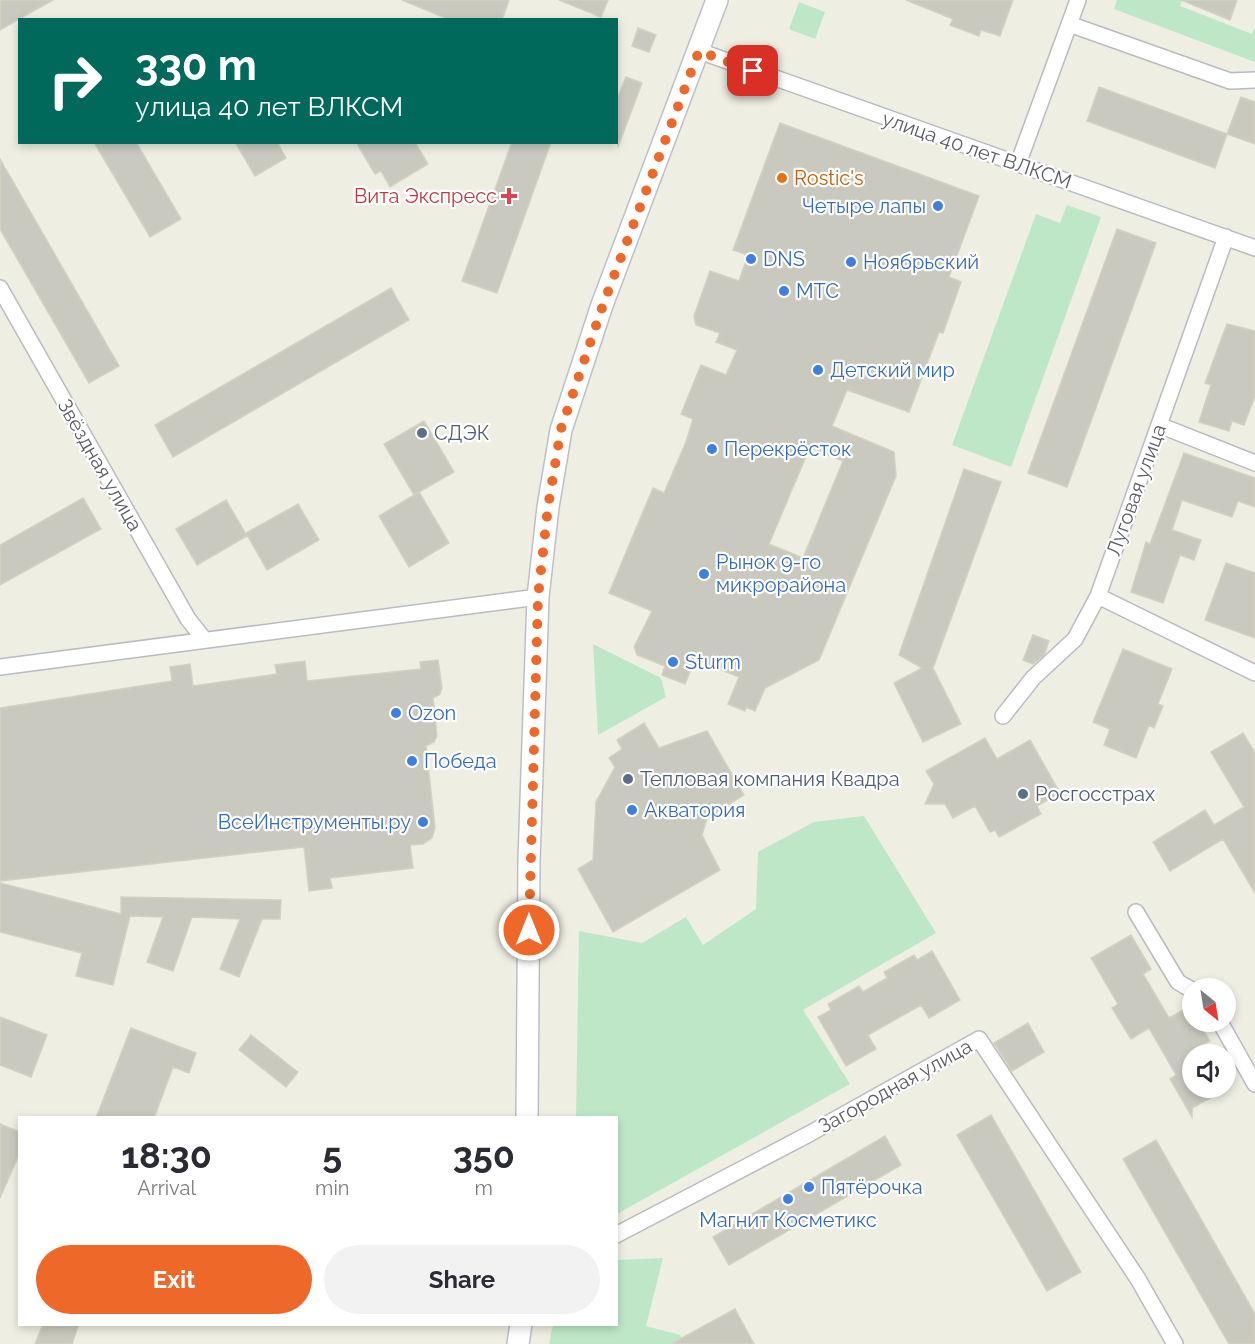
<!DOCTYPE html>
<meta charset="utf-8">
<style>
body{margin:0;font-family:Raleway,sans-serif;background:#f2f2f3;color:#2b2b33;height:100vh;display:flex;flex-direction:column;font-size:22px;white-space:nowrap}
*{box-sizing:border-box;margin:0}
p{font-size:20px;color:#7c7c81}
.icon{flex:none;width:33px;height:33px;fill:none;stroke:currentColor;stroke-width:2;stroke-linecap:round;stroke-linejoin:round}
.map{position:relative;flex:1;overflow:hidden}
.side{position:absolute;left:18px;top:1116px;width:600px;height:210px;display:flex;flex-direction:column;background:#fff;border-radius:0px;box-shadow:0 3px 9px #0003}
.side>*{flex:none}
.guide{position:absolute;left:18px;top:18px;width:600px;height:126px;border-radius:0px;box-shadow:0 3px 9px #0003;background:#00695c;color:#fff;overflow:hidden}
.needle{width:39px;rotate:150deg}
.fabs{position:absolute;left:1182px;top:978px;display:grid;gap:12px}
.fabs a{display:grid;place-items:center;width:54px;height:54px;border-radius:50%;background:#fff;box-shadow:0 3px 9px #0003;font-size:30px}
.pin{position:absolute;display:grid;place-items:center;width:51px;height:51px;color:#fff;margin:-26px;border-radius:12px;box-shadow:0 3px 9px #0006}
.me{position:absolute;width:66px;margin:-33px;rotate:0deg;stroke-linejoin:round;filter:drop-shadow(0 0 4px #0008)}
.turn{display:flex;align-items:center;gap:21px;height:126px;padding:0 18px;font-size:27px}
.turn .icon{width:78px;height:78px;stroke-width:2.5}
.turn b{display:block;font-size:42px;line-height:51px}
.eta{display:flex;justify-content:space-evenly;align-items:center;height:102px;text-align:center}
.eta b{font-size:36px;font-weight:700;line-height:42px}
.button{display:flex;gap:12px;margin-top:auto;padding:12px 18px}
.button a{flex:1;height:69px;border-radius:36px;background:#ee6929;color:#fff;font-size:24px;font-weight:700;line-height:69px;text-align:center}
.button a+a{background:#f2f2f3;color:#2b2b33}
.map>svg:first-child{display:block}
.green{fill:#bee7c8}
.building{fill:#c9c9bf;stroke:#d3d2c1;stroke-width:1.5;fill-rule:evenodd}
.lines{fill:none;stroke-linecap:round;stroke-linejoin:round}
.street-casing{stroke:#babbc2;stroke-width:18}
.secondary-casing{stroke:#bdbfc7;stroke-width:24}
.street{stroke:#fff;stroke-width:15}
.secondary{stroke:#fff;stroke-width:21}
.route{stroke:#ee6929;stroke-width:10;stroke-dasharray:0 18}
.food-dot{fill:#e8710a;stroke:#fff;stroke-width:2}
.health-dot{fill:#e0444e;stroke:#fff;stroke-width:2}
.shop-dot{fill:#3f7fe0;stroke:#fff;stroke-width:2}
.service-dot{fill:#5c6f8a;stroke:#fff;stroke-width:2}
.labels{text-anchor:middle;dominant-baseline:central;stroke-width:4.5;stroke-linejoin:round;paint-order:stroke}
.street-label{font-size:20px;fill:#5b5d64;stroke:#fff}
.food-label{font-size:20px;fill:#c56008;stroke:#fff;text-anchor:start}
.health-label{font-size:20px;fill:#be3a42;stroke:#fff;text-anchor:end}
.shop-label{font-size:20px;fill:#366cbe;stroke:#fff;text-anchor:start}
.service-label{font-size:20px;fill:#4e5e75;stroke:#fff;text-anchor:start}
</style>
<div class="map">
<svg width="1255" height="1344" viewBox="0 0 1255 1344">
<rect width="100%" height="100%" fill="#eeeee3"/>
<path class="green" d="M 1117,0 L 1182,0 L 1180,6 L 1252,34 L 1255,27 L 1255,62 L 1114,9 Z
M 799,2 L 825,12 L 815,39 L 789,29 Z
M 1067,205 L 1101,217 L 1011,467 L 952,445 L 1036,214 L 1060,223 Z
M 593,644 L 661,678 L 666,697 L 598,735 Z
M 864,816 L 936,933 L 803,1010 L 850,1084 L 617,1214 L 616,1118 L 576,1117 L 579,931 L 642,943 L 686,917 L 703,945 L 756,909 L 758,852 L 814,822 Z
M 663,1258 L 646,1326 L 680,1335 L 685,1344 L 549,1344 L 553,1325 L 616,1324 L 617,1260 Z"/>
<path class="building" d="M 0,0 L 53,0 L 0,30 Z
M 402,0 L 509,0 L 502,20 L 450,20 Z
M 559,0 L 608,0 L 601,17 Z
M 906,0 L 1013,0 L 1000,36 L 981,30 L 979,36 L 950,25 L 953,19 Z
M 1181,0 L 1237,0 L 1230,20 Z
M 638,28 L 656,35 L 649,52 L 632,46 Z
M 626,77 L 642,83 L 618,147 L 616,102 Z
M 1099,87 L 1227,134 L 1215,168 L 1087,121 Z
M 1241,97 L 1255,102 L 1255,144 L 1227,134 Z
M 780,123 L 979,196 L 949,277 L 961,282 L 943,333 L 939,332 L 909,412 L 847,390 L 832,426 L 894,452 L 896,476 L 819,660 L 765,688 L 755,711 L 746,707 L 745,711 L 728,704 L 739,677 L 695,659 L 685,684 L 662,675 L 665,666 L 637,655 L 634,647 L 652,611 L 609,593 L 653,488 L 664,493 L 686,442 L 693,419 L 681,414 L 701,365 L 726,375 L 737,350 L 716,342 L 720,333 L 696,325 L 694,316 L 710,271 L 739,281 L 748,255 L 733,250 ZM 810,447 L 843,461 L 803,558 L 769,544 Z
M 94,142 L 136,142 L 181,219 L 150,237 Z
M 235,142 L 277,142 L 286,158 L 255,176 Z
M 356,142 L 415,142 L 428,164 L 390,187 L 381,171 L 375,174 Z
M 512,142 L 551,142 L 497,293 L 462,281 Z
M 0,159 L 119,366 L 89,383 L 0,229 Z
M 1117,229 L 1156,243 L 1067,487 L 1028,473 Z
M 391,288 L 409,320 L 173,457 L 155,425 Z
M 1227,324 L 1255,331 L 1255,396 L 1244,425 L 1232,421 L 1229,431 L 1199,422 L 1211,385 L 1205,383 Z
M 424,421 L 454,472 L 414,495 L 384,444 Z
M 1184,453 L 1255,478 L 1255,507 L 1238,501 L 1232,517 L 1182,500 L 1172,530 L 1201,540 L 1194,560 L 1180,555 L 1163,603 L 1131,592 L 1146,542 L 1150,544 Z
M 964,469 L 1001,482 L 933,668 L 961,724 L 923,742 L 894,683 L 922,668 L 899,655 Z
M 419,492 L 449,543 L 409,567 L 379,516 Z
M 83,498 L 101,529 L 0,585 L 0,545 Z
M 226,500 L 247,536 L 197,565 L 176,529 Z
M 298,504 L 319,540 L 267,570 L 246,533 Z
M 1226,563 L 1255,573 L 1255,638 L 1205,620 Z
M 1033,635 L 1049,641 L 1044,655 L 1033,664 L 1023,660 Z
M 1123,649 L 1172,669 L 1158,704 L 1163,706 L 1154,728 L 1149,725 L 1136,758 L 1104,745 L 1110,729 L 1093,722 Z
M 438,660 L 442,688 L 440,694 L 433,698 L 437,736 L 434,742 L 426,746 L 435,828 L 432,838 L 423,844 L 410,845 L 413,868 L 330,878 L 332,888 L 309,891 L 304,847 L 0,881 L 0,708 L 172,681 L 170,667 L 190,664 L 193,686 L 277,674 L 275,665 L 305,661 L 307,681 L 421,669 L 420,662 Z
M 644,723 L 659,748 L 707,731 L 744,795 L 707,818 L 702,835 L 720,870 L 613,932 L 578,869 L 593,860 L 596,802 L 615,767 L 609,758 L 622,749 L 617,740 Z
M 1243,733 L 1255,753 L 1255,893 L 1223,839 L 1170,871 L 1153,842 L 1205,810 L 1214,825 L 1244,807 L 1211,752 Z
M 985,738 L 997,759 L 1030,740 L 1060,793 L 1037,806 L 1041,814 L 999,837 L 995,830 L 990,832 L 975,806 L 953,818 L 945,804 L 925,804 L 934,784 L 926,771 Z
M 0,883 L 121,914 L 121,897 L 281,900 L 280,919 L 262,919 L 239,977 L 220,969 L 240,919 L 192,917 L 173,971 L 147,962 L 163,917 L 130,916 L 113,985 L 76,976 L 82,953 L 0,932 Z
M 1131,935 L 1151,969 L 1143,974 L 1169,1018 L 1192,1005 L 1192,1022 L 1198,1022 L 1210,1041 L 1202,1045 L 1207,1054 L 1192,1054 L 1192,1088 L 1228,1088 L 1192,1108 L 1192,1117 L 1170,1079 L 1176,1075 L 1149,1028 L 1131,1039 L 1112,1008 L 1118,1004 L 1091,958 Z
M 932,951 L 960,1000 L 929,1018 L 921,1005 L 868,1035 L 876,1049 L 846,1066 L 818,1017 L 831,1010 L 828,1004 L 859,986 L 863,992 L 887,978 L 884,972 L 914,955 L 917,960 Z
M 0,1017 L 47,1035 L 31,1077 L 0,1065 Z
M 1028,1023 L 1044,1052 L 1012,1071 L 994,1043 Z
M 131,1028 L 196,1053 L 189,1073 L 173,1067 L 154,1118 L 96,1118 Z
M 251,1035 L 298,1072 L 286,1087 L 239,1050 Z
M 991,1115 L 1081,1272 L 1047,1291 L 957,1135 Z
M 0,1124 L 20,1132 L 20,1152 L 0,1198 Z
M 885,1136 L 901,1165 L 729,1265 L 713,1237 Z
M 1156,1140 L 1255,1314 L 1255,1344 L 1229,1344 L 1123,1159 Z
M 735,1309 L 754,1344 L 671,1344 Z
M 43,1324 L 79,1324 L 72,1344 L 35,1344 Z"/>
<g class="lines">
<g class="street-casing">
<path id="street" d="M 1069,24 L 1230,81 L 1255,80
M 699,51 L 1255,248
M 1018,164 L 1078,0
M 0,288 L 188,619 L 204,639
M 1159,425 L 1255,463
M 1098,596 L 1255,673
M 0,667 L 538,597
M 1003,716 L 1033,678 L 1075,639 L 1098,596 L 1226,237
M 1136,912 L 1178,982 L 1192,990
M 1220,1022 L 1255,1084
M 616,1235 L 809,1134 L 979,1039 L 1138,1279 L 1175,1344"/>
</g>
<g class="secondary-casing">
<path id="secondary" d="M 527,1118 L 529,860 L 538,597 L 548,507 L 561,430 L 602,305 L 717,0
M 518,1344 L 521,1324"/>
</g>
<use href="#street" class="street"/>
<use href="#secondary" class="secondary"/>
</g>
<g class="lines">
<path class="route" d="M 529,930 L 538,597 L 548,507 L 561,429 L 603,305 L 699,51 L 753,71"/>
</g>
<circle class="food-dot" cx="782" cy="178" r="6"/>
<path class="health-dot" d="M506 187h6v6h6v6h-6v6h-6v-6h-6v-6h6z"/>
<g class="shop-dot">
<circle cx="938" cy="206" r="6"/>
<circle cx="751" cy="259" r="6"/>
<circle cx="851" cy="262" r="6"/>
<circle cx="784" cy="291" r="6"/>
<circle cx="818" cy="370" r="6"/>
<circle cx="712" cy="449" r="6"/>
<circle cx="704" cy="574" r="6"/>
<circle cx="673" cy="662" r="6"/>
<circle cx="396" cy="713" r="6"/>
<circle cx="412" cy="761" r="6"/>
<circle cx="632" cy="810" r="6"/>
<circle cx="423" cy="822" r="6"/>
<circle cx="809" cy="1187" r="6"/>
<circle cx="788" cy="1199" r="6"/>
</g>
<g class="service-dot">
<circle cx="422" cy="433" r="6"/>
<circle cx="628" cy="779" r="6"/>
<circle cx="1023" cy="794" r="6"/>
</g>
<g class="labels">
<g class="street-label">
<text transform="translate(977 150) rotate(19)">улица 40 лет ВЛКСМ</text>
<text transform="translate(100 465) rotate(60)">Звёздная улица</text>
<text transform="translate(1136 490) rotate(-70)">Луговая улица</text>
<text transform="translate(895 1086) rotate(-29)">Загородная улица</text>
</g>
<g class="food-label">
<text x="794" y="178">Rostic's</text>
</g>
<g class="health-label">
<text x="497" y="196">Вита Экспресс</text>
</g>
<g class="shop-label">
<text x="926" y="206" text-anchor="end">Четыре лапы</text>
<text x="763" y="259">DNS</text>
<text x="863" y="262">Ноябрьский</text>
<text x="796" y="291">МТС</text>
<text x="830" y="370">Детский мир</text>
<text x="724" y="449">Перекрёсток</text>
<text x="716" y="562">Рынок 9-го<tspan x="716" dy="23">микрорайона</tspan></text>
<text x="685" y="662">Sturm</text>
<text x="408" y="713">Ozon</text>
<text x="424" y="761">Победа</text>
<text x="644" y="810">Акватория</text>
<text x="411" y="822" text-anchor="end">ВсеИнструменты.ру</text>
<text x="821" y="1187">Пятёрочка</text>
<text x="788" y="1220" text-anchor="middle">Магнит Косметикс</text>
</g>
<g class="service-label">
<text x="434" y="433">СДЭК</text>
<text x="640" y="779">Тепловая компания Квадра</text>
<text x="1035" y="794">Росгосстрах</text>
</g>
</g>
</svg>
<div class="fabs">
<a><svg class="needle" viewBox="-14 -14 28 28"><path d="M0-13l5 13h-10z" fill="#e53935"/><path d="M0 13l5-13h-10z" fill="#7c7c81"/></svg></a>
<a><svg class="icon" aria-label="sound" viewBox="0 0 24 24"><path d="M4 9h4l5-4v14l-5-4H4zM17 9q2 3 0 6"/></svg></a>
</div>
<div class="pin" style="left:753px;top:71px;background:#d93025"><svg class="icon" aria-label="arrive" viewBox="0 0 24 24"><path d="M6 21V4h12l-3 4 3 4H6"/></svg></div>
<svg class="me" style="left:529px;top:930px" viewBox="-20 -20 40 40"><circle r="17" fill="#ee6929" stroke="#fff" stroke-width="3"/><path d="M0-11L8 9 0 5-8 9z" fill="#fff"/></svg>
<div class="guide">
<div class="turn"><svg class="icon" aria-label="right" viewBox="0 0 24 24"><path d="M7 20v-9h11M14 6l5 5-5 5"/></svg><div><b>330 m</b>улица 40 лет ВЛКСМ</div></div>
</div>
<section class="side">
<div class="eta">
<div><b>18:30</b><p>Arrival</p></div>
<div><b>5</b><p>min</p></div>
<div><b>350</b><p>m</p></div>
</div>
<div class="button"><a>Exit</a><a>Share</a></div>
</section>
</div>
